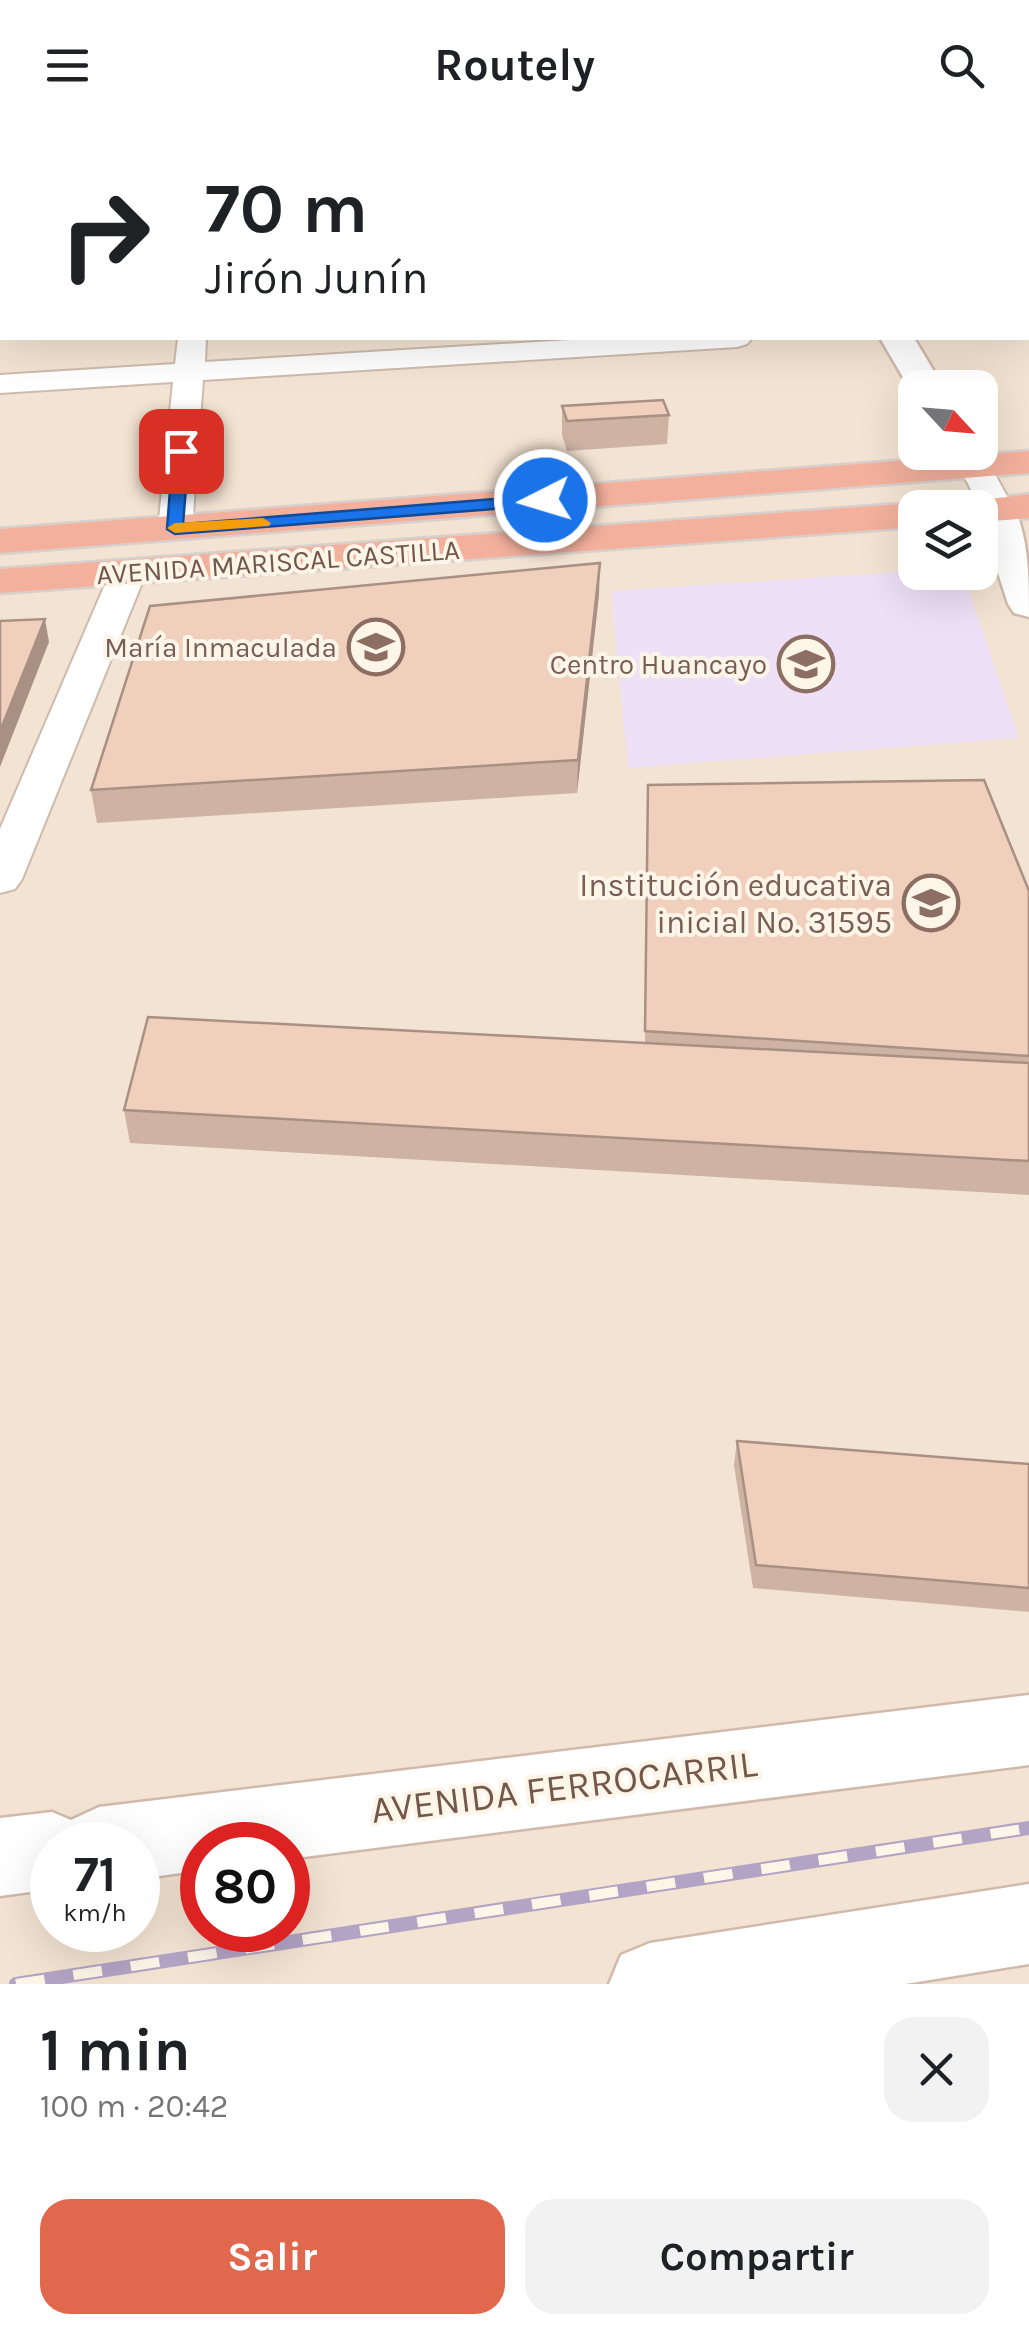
<!DOCTYPE html>
<html lang="es">
<meta charset="utf-8">
<style>
body{margin:0;font-family:Karla,sans-serif;background:#f2f2f2;color:#202124;height:100vh;display:flex;flex-direction:column;font-size:38px;white-space:nowrap}
*{box-sizing:border-box;margin:0}
p{font-size:32px;color:#757577}
.icon{flex:none;width:55px;height:55px;fill:none;stroke:currentColor;stroke-width:2;stroke-linecap:round;stroke-linejoin:round}
.map{position:relative;height:1854px;overflow:hidden}
.drawer{display:flex;flex-direction:column;background:#fff;flex:1}
.drawer>*{flex:none}
.banner{position:absolute;left:0px;top:0px;width:1030px;height:210px;box-shadow:0 10px 40px #0002;background:#fff;color:#202124;overflow:hidden}
.needle{width:65px;rotate:116deg}
.fabs{position:absolute;left:898px;top:240px;display:grid;gap:20px}
.fabs a{display:grid;place-items:center;width:100px;height:100px;border-radius:20px;background:#fff;box-shadow:0 10px 40px #0002;font-size:50px}
.speed{position:absolute;left:30px;top:1692px;display:flex;gap:20px;font-size:50px;font-weight:700;text-align:center}
.speed>*{display:grid;place-content:center;width:130px;height:130px;border-radius:50%;background:#fff;box-shadow:0 10px 40px #0002;line-height:1}
.speed small{font-size:25px;font-weight:400}
.speed .limit{border:15px solid #d22;background:#fff;color:#111}
.pin{position:absolute;display:grid;place-items:center;width:85px;height:85px;color:#fff;margin:-42px;border-radius:20px;box-shadow:0 5px 15px #0006}
.me{position:absolute;width:110px;margin:-55px;rotate:265deg;stroke-linejoin:round;filter:drop-shadow(0 0 8px #0008)}
.turn{display:flex;align-items:center;gap:35px;height:210px;padding:0 40px;font-size:45px}
.turn .icon{width:130px;height:130px;stroke-width:2.5}
.turn b{display:block;font-size:70px;line-height:85px}
.round{display:grid;place-items:center;flex:none;width:105px;height:105px;border-radius:30px;background:#f2f2f2}
.summary{display:flex;align-items:center;justify-content:space-between;height:170px;padding:0 40px}
h1{font-size:60px;font-weight:700;line-height:75px}
.cta{display:flex;gap:20px;margin-top:auto;padding:20px 40px}
.cta a{flex:1;height:115px;border-radius:30px;background:#e1684d;color:#fff;font-size:40px;font-weight:700;line-height:115px;text-align:center}
.cta a+a{background:#f2f2f2;color:#202124}
header{display:flex;justify-content:space-between;align-items:center;height:130px;padding:0 40px;background:#fff;font-size:45px;font-weight:700}
.map>svg:first-child{display:block}
.residential{fill:#f3e3d2;fill-rule:evenodd}
.education{fill:#eee0f7}
.lines{fill:none;stroke-linecap:round;stroke-linejoin:round}
.lane-casing{stroke:#cebbad;stroke-width:6}
.street-casing{stroke:#cebbad;stroke-width:4}
.secondary-casing{stroke:#d1baab;stroke-width:5}
.highway-casing{stroke:#d8d0cc;stroke-width:5}
.lane{fill:#fff;fill-rule:evenodd}
.street{fill:#fff;fill-rule:evenodd}
.secondary{fill:#fff;fill-rule:evenodd}
.highway{fill:#f3b09c;fill-rule:evenodd}
.rail-casing{stroke:#b3a3c4;stroke-width:14}
.rail{stroke:#fef5e9;stroke-width:10;stroke-dasharray:29;stroke-linecap:butt}
.wall{fill:#ceb2a2}
.shaded-wall{fill:#a89184}
.building{fill:#f0cfbc;stroke:#a89184;stroke-width:2.5}
.route{fill:#1a73e8;stroke:#114b97;stroke-width:2.5}
.slow{fill:#f59e0b}
.labels{text-anchor:middle;dominant-baseline:central;stroke-width:8;stroke-linejoin:round;paint-order:stroke}
.far-street-label{font-size:28px;fill:#72574a;stroke:#fef5e9}
.far-education-label{font-size:28px;fill:#785e54;stroke:#fef5e9;text-anchor:end}
.education-label{font-size:32px;fill:#785e54;stroke:#fef5e9;text-anchor:end}
.near-street-label{font-size:38px;fill:#72574a;stroke:#fef5e9}
</style>
<header><svg class="icon" aria-label="menu" viewBox="0 0 24 24"><path d="M4 6h16M4 12h16M4 18h16"/></svg>Routely<svg class="icon" aria-label="search" viewBox="0 0 24 24"><circle cx="10" cy="10" r="6"/><path d="M15 15l6 6"/></svg></header>
<div class="map">
<svg width="1029" height="1854" viewBox="0 0 1029 1854">
<rect width="100%" height="100%" fill="#fbf1e4"/>
<path class="residential" d="M 0,0 L 1029,0 L 1029,1854 L 0,1854 ZM 2,2 L 1028,2 L 1028,208 L 2,208 ZM 915,258 L 980,258 L 980,322 L 915,322 ZM 915,378 L 980,378 L 980,442 L 915,442 ZM 52,1715 L 138,1715 L 138,1800 L 52,1800 ZM 202,1715 L 288,1715 L 288,1800 L 202,1800 Z"/>
<path class="education" d="M 915,441 L 947,443 L 966,452 L 1019,608 L 628,638 L 611,461 Z"/>
<g class="lines">
<g class="lane-casing">
<path id="lane" d="M 182,0 L 198,0 L 200,2 L 181,2 Z
M 0,6 L 2,6 L 2,12 L 0,12 Z
M 2,75 L 2,83 L 0,84 L 0,76 Z
M 0,154 L 2,154 L 2,162 L 0,162 Z"/>
</g>
<g class="street-casing">
<path id="street" d="M 182,0 L 206,0 L 206,2 L 182,2 Z
M 178,208 L 206,208 L 205,232 L 603,208 L 752,208 L 747,214 L 737,217 L 203,250 L 192,399 L 187,406 L 175,409 L 163,406 L 158,399 L 173,252 L 0,263 L 0,245 L 175,234 Z
M 974,325 L 986,328 L 1014,379 L 1009,386 L 985,386 L 958,335 L 962,328 Z
M 128,432 L 140,436 L 146,443 L 22,749 L 15,759 L 0,763 L 0,699 L 110,443 L 116,436 Z"/>
</g>
<g class="secondary-casing">
<path id="secondary" d="M 747,0 L 776,0 L 777,2 L 749,2 Z
M 880,208 L 914,208 L 944,258 L 915,258 L 914,266 Z
M 997,367 L 1011,371 C 1029,405 1029,447 1029,487 L 1014,483 L 1008,474 L 980,387 L 979,378 L 983,371 Z
M 1029,1565 L 1029,1635 L 288,1729 L 288,1715 L 202,1715 L 202,1740 L 138,1749 L 138,1715 L 52,1715 L 52,1759 L 0,1766 L 0,1688 L 52,1682 L 71,1690 L 99,1677 Z
M 1029,1754 L 1029,1834 L 905,1854 L 609,1854 L 621,1825 L 650,1813 Z"/>
</g>
<g class="highway-casing">
<path id="highway" d="M 1029,321 L 1029,343 L 0,423 L 0,399 Z
M 1029,364 L 1029,388 L 980,392 L 980,378 L 962,378 L 966,372 Z
M 915,373 L 929,378 L 915,378 L 915,397 L 0,463 L 0,439 Z"/>
</g>
<use href="#lane" class="lane"/>
<use href="#street" class="street"/>
<use href="#secondary" class="secondary"/>
<use href="#highway" class="highway"/>
<g class="rail-casing">
<path id="rail" d="M 16,1854 L 1029,1698"/>
</g>
<use href="#rail" class="rail"/>
</g>
<path class="wall" d="M 562,276 L 669,285 L 667,314 L 567,321 L 562,305 Z
M 599,464 L 577,663 L 97,693 L 91,660 Z
M 647,667 L 1029,761 L 1029,1065 L 130,1013 L 124,980 L 645,913 Z
M 737,1311 L 1029,1334 L 1029,1482 L 753,1458 L 734,1335 Z"/>
<path class="shaded-wall" d="M 600,433 L 599,464 L 577,663 L 578,630 Z
M 45,489 L 49,512 L 0,637 L 0,601 Z"/>
<path class="building" d="M 663,270 L 669,285 L 567,291 L 562,276 Z
M 600,433 L 578,630 L 91,660 L 150,476 Z
M 45,489 L 0,601 L 0,491 Z
M 984,650 L 1029,761 L 1029,926 L 645,901 L 648,655 Z
M 148,887 L 1029,933 L 1029,1031 L 124,980 Z
M 737,1311 L 1029,1334 L 1029,1458 L 756,1435 Z"/>
<path class="route" d="M 181,316 L 189,321 L 183,394 L 545,365 L 553,370 L 545,375 L 175,404 L 167,399 L 173,321 Z"/>
<path class="slow" d="M 263,388 L 271,393 L 269,396 L 175,403 L 167,398 L 175,393 Z"/>
<defs>
<g id="school-ring" transform="scale(2.875)"><circle r="9.5" fill="#fef5e9" stroke="#8d6e63" stroke-width="1.5"/><path d="M0-5L7-2L0 1L-7-2ZM-4 1L0 2.5L4 1V4Q0 6-4 4Z" fill="#8d6e63"/></g>
</defs>
<g fill-rule="evenodd">
<use href="#school-ring" x="376" y="517"/>
<use href="#school-ring" x="806" y="534"/>
<use href="#school-ring" x="931" y="773"/>
</g>
<g class="labels">
<g class="far-street-label">
<text transform="translate(278 432) rotate(-4)">AVENIDA MARISCAL CASTILLA</text>
</g>
<g class="far-education-label">
<text x="337" y="517">María Inmaculada</text>
<text x="767" y="534">Centro Huancayo</text>
</g>
<g class="education-label">
<text x="892" y="755">Institución educativa<tspan x="892" dy="37">inicial No. 31595</tspan></text>
</g>
<g class="near-street-label">
<text transform="translate(564 1657) rotate(-7)">AVENIDA FERROCARRIL</text>
</g>
</g>
</svg>
<div class="fabs">
<a><svg class="needle" viewBox="-14 -14 28 28"><path d="M0-13l5 13h-10z" fill="#e53935"/><path d="M0 13l5-13h-10z" fill="#757577"/></svg></a>
<a><svg class="icon" aria-label="layers" viewBox="0 0 24 24"><path d="M12 4l9 5-9 5-9-5zM3 14l9 5 9-5"/></svg></a>
</div>
<div class="speed"><div>71<small>km/h</small></div><div class="limit">80</div></div>
<div class="pin" style="left:181px;top:321px;background:#d93025"><svg class="icon" aria-label="arrive" viewBox="0 0 24 24"><path d="M6 21V4h12l-3 4 3 4H6"/></svg></div>
<svg class="me" style="left:545px;top:370px" viewBox="-20 -20 40 40"><circle r="17" fill="#1a73e8" stroke="#fff" stroke-width="3"/><path d="M0-11L8 9 0 5-8 9z" fill="#fff"/></svg>
<div class="banner">
<div class="turn"><svg class="icon" aria-label="right" viewBox="0 0 24 24"><path d="M7 20v-9h11M14 6l5 5-5 5"/></svg><div><b>70 m</b>Jirón Junín</div></div>
</div>
</div>
<section class="drawer">
<div class="summary"><div><h1>1 min</h1><p>100 m · 20:42</p></div><a class="round"><svg class="icon" aria-label="close" viewBox="0 0 24 24"><path d="M6 6l12 12M18 6L6 18"/></svg></a></div>
<div class="cta"><a>Salir</a><a>Compartir</a></div>
</section>
